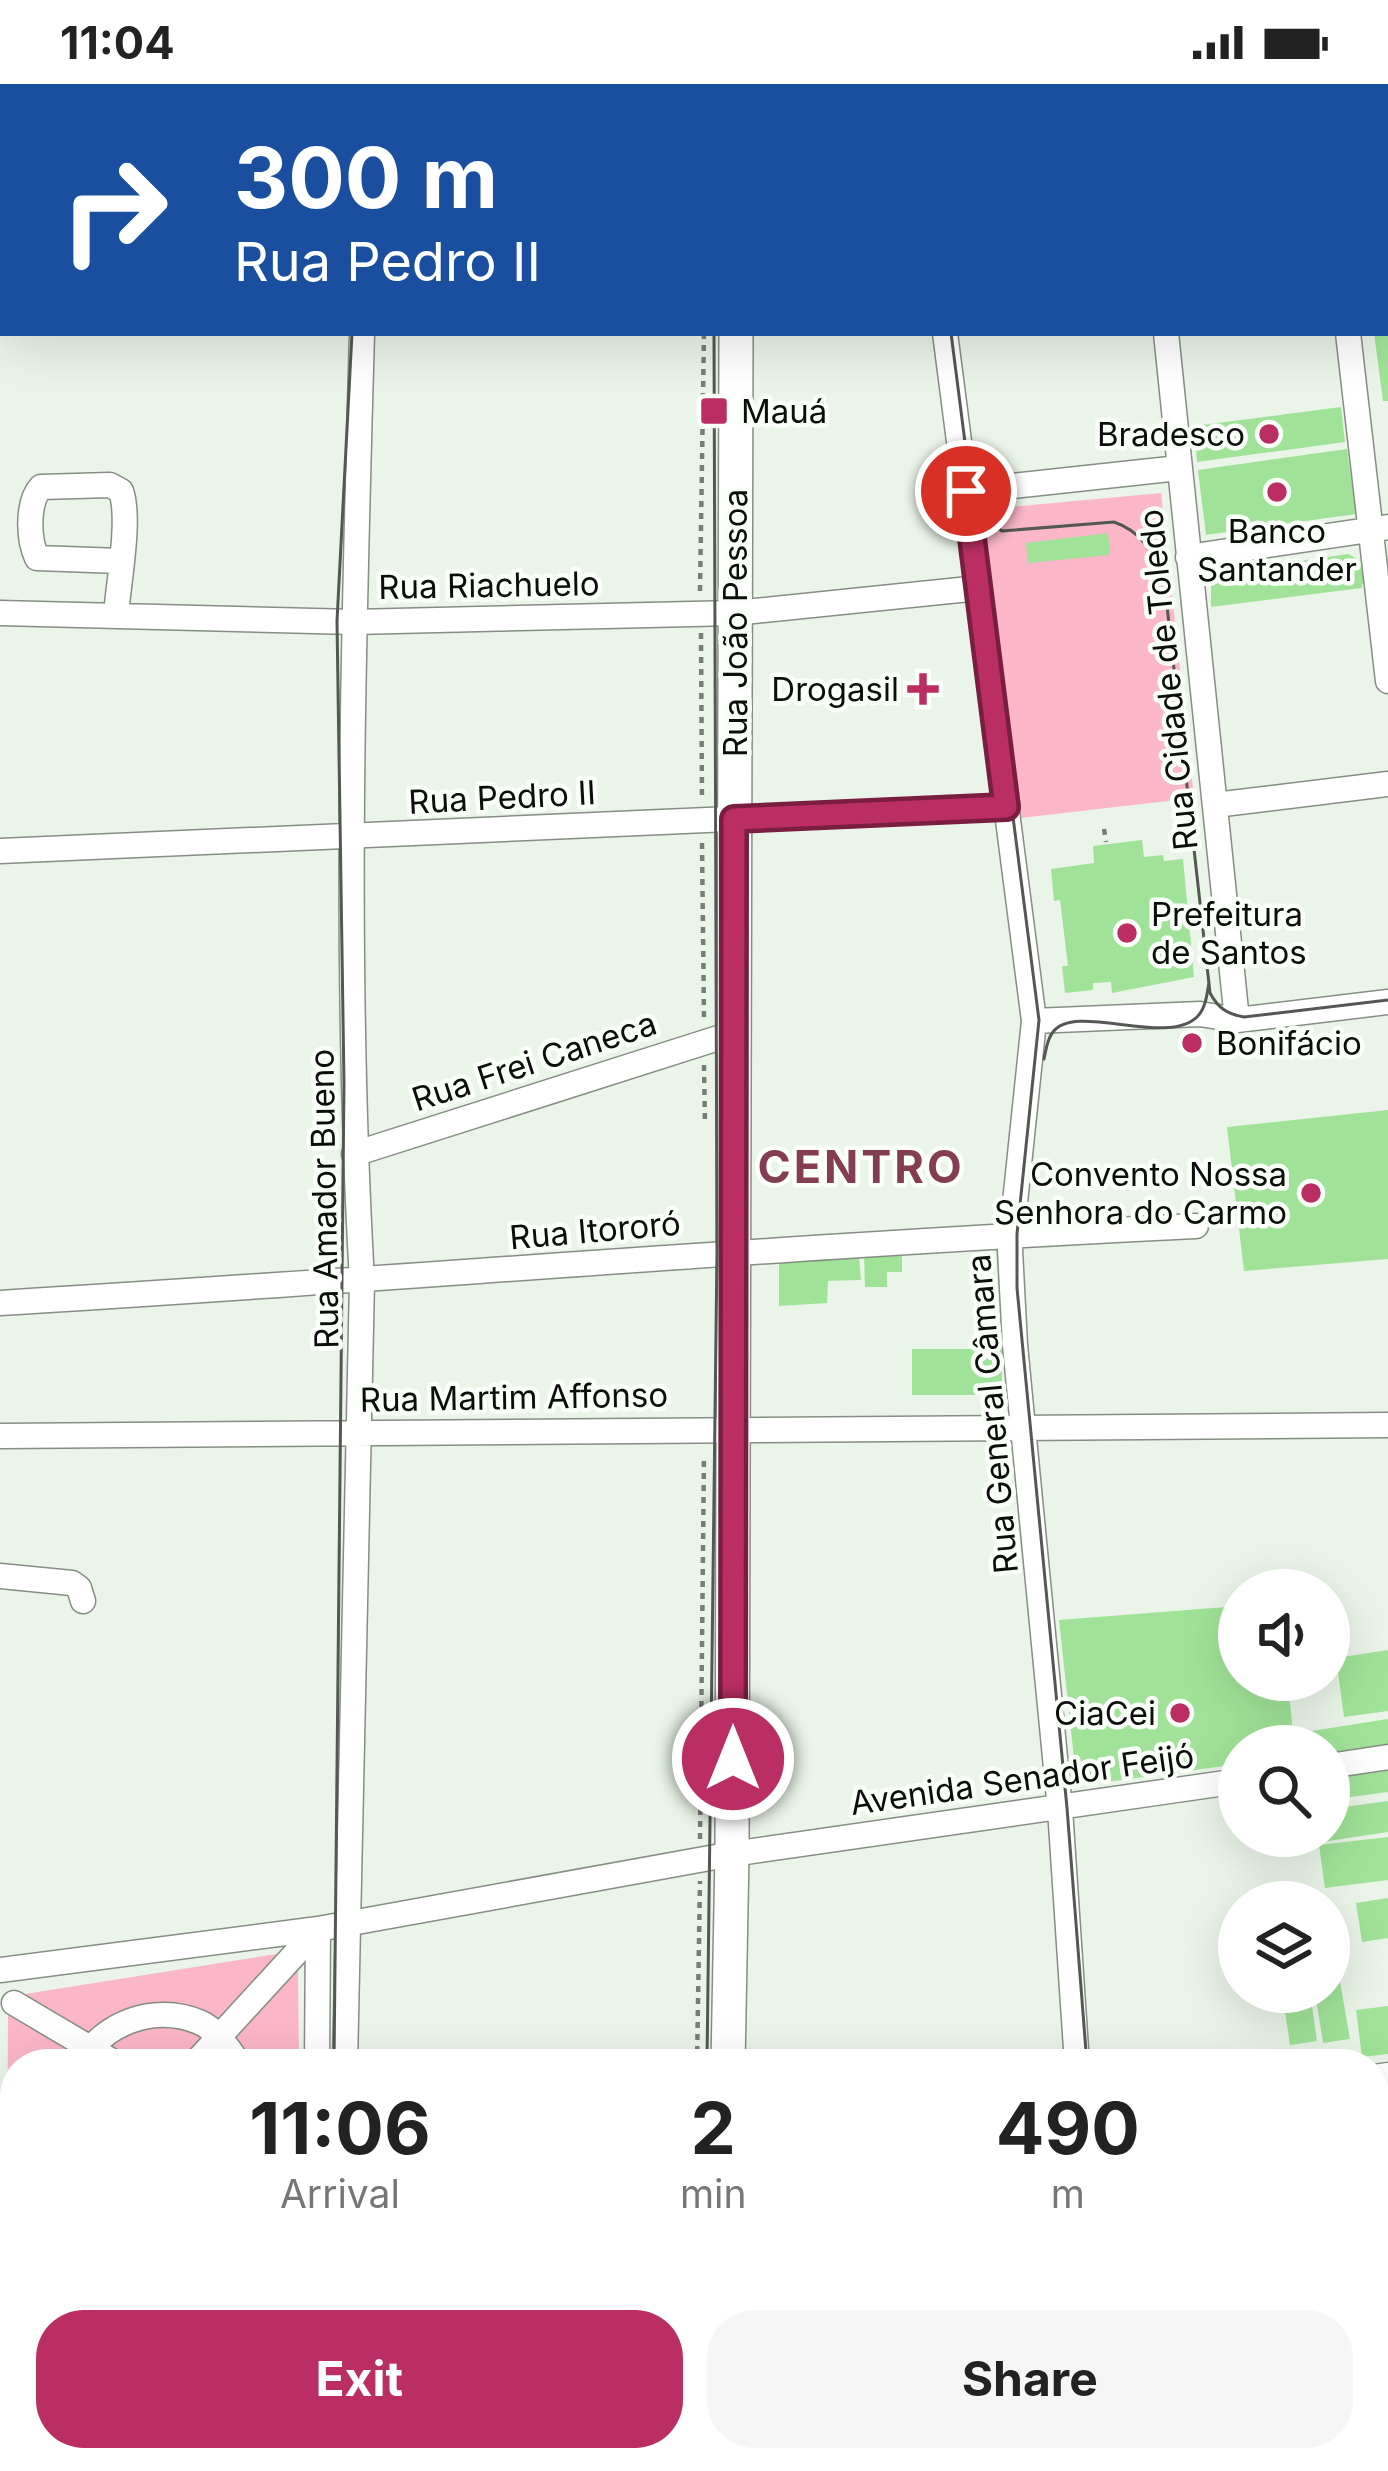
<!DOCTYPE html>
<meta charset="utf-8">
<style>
body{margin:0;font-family:Inter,sans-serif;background:#f6f6f6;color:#222;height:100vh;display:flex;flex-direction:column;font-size:45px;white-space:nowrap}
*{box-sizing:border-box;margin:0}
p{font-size:39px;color:#767676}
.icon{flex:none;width:66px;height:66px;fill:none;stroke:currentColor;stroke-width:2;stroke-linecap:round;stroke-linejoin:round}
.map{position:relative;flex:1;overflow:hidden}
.details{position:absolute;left:0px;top:1965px;width:1389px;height:423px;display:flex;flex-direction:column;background:#fff;border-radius:48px 48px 0 0;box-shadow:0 12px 48px #0002}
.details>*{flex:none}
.guide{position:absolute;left:0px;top:0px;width:1389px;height:252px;box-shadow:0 12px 48px #0002;background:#1a4fa0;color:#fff;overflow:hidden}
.tools{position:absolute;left:1218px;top:1485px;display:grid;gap:24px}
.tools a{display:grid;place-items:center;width:132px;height:132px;border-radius:50%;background:#fff;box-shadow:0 12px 48px #0002;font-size:60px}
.pin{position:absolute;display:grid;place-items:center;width:102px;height:102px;color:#fff;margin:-51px;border:6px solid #fff;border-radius:50%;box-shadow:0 3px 12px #0007}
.me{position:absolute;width:132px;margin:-66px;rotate:0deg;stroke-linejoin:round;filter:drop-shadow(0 0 9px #0008)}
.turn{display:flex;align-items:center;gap:42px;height:252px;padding:0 36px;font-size:54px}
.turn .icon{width:156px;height:156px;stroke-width:2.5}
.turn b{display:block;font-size:84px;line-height:102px}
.eta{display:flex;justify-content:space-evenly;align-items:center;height:204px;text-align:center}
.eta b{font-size:72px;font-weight:700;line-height:84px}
.primary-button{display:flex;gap:24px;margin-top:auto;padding:24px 36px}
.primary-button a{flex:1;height:138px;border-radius:48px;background:#ba2e64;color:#fff;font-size:48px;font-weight:700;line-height:138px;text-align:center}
.primary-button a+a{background:#f6f6f6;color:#222}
.status{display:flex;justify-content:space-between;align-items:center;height:84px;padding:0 60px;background:#fff;direction:ltr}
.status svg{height:33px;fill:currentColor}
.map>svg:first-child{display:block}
.green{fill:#fbb6c7}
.building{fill:#a0e398}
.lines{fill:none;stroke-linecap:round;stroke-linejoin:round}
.minor-casing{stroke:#858e83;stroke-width:27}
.major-casing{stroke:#858e83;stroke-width:36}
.path{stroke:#787e77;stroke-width:4.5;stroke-dasharray:6 6;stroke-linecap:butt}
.minor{stroke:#fff;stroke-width:24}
.major{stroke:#fff;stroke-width:33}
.tram{stroke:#535852;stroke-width:3}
.route-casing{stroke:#791e41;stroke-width:30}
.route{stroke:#ba2e64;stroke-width:21}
.poi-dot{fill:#ba2e64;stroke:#fbfffa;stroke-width:4.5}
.labels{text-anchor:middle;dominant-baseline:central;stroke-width:9;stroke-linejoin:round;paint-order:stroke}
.poi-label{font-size:33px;fill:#0b0e0a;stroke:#fbfffa;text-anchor:end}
.street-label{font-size:33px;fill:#0b0e0a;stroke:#fbfffa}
.district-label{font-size:45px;font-weight:bold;letter-spacing:3px;fill:#843d53;stroke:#fbfffa}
</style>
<div class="status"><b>11:04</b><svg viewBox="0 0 49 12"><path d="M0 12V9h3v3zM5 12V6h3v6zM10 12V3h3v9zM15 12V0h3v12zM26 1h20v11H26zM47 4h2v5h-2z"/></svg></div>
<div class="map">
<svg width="1388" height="2387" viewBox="0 0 1388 2387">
<rect width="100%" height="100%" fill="#eaf4e8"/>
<path class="green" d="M 1161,409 L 1194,714 L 1011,735 L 978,426 Z
M 283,1869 L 295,1873 L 298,1887 L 299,1980 L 15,1980 L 15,2141 L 7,2130 L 8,1928 L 19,1911 Z"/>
<path class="building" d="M 1374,249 L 1388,249 L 1388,317 L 1383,317 Z
M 1341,323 L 1345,358 L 1197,378 L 1194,342 Z
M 1347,365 L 1356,430 L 1206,451 L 1198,386 Z
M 1108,449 L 1110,471 L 1028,479 L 1026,459 Z
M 1348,470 L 1364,478 L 1370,499 L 1362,500 L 1362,504 L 1211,523 L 1211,502 L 1224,488 Z
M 1142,756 L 1144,773 L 1163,771 L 1164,777 L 1183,775 L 1194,893 L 1112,909 L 1111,898 L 1093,899 L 1093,906 L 1065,909 L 1062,882 L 1068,882 L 1060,816 L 1054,817 L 1051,785 L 1094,779 L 1093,762 Z
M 1388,1026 L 1388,1175 L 1244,1187 L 1227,1043 Z
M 902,1168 L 902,1188 L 887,1188 L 887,1203 L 865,1203 L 864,1169 Z
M 859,1172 L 861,1196 L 828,1197 L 827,1219 L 779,1222 L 779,1176 Z
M 912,1265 L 1002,1265 L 1002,1311 L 912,1311 Z
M 1239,1522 L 1239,1596 L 1288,1596 L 1294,1662 L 1239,1662 L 1239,1680 L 1077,1702 L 1059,1536 Z
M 1388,1566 L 1388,1627 L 1344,1633 L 1336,1574 Z
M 1388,1635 L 1388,1661 L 1329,1670 L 1329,1662 L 1301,1662 L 1299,1649 Z
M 1388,1681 L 1388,1708 L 1329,1716 L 1329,1691 Z
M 1388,1717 L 1388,1748 L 1322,1758 L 1322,1752 L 1329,1752 L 1329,1725 Z
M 1388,1753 L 1388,1796 L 1325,1804 L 1319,1761 Z
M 1388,1814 L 1388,1854 L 1362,1858 L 1356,1819 Z
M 1339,1892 L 1350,1955 L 1323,1959 L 1315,1908 L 1329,1908 L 1329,1894 Z
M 1282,1908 L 1310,1908 L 1317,1957 L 1290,1961 Z
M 1388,1922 L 1388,1970 L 1362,1973 L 1356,1926 Z
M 1388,2017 L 1388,2077 L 1386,2077 L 1375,2019 Z
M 15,2229 L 15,2373 L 173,2373 L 173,2387 L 7,2387 L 8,2230 Z
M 217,2373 L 321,2373 L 321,2387 L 217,2387 Z
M 365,2373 L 682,2373 L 682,2387 L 365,2387 Z"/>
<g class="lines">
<g class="minor-casing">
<path id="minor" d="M 787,0 L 793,3
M 1253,0 L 1257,3
M 367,3 L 367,0
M 980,3 L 982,0
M 1386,58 L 1388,58
M 0,201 L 3,202
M 945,249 L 1034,937 L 1010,1166 L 1015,1261 L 1060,1725 L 1077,1980
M 1166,249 L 1237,936
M 1348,249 L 1388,597
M 966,407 L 1179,384
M 1188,473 L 1388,443
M 0,529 L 354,538 L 735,529 L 979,504
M 116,532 C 118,500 131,436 121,407 L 110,401 L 41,403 C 27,418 28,455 37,474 L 120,477
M 1215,721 L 1388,700
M 0,767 L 1006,723
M 1034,937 L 1200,930 L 1237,936 L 1388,918
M 354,1070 L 734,949
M 0,1219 C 399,1195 797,1161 1196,1142
M 0,1352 L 1388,1341
M 0,1492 L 72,1499 L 79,1504 L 83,1517
M 1329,1682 L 1388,1673
M 0,1886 L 318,1845 L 732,1770 L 1239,1697
M 14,1919 L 117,1980
M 81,1980 C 102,1938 155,1920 199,1938 C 215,1944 230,1966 239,1980
M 182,1980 L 196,1978 L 318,1845
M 317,1980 L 318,1845
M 345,1980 L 362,1197 C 344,882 353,564 362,249
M 1374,1993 L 1388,1991
M 194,2373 L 194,2387
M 339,2373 L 339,2387
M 1114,2373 L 1115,2387"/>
</g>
<g class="major-casing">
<path id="major" d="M 749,3 L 749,0
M 728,1980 L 732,1770 L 736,249
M 0,2194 L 15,2192
M 722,2387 L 723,2373"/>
</g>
<path class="path" d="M 715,3 L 715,0
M 700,507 L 704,249
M 701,549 L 702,717
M 1104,745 L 1106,758
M 702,759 L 704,933
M 704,981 L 705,1041
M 700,1755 L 704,1371
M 697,1980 L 700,1797
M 692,2387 L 693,2373"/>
<use href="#minor" class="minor"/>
<use href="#major" class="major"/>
<path class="tram" d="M 780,0 L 785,3
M 352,3 L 352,0
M 724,3 L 724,0
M 986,3 L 988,0
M 0,217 L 3,215
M 951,249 L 1039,936 L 1017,1150 L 1017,1204 L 1067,1724 L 1087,1980
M 975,412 L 991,439 L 1002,447 L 1114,438 C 1143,448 1151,468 1164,495 L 1210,909 C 1218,924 1227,930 1244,933 L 1388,916
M 1044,975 C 1046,966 1047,955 1053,948 C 1075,918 1166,963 1197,933 C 1206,924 1207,910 1209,898
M 334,1980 L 344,999 L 337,537 L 352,249
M 707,1980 L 717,1169 L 714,249
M 0,2203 L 15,2201
M 1120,2373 L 1122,2387
M 328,2387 L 328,2373
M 705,2387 L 705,2373"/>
</g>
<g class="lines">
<g class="route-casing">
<path id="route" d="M 733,1675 L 734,735 L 1006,723 L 966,407"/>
</g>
<use href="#route" class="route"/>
</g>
<g class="poi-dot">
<rect x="699" y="312" width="30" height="30" rx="6"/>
<circle cx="1269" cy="350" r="12"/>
<circle cx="1277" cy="408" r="12"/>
<path d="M917 587h12v12h12v12h-12v12h-12v-12h-12v-12h12z"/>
<circle cx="1127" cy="849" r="12"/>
<circle cx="1192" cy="959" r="12"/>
<circle cx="1311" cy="1109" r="12"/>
<circle cx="1180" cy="1629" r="12"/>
</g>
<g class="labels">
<g class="poi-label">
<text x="741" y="327" text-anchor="start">Mauá</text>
<text x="1245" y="350">Bradesco</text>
<text x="1277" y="447" text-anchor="middle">Banco<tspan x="1277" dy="38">Santander</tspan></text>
<text x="899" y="605">Drogasil</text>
<text x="1151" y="830" text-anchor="start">Prefeitura<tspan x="1151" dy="38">de Santos</tspan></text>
<text x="1216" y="959" text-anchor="start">Bonifácio</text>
<text x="1287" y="1090">Convento Nossa<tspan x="1287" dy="38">Senhora do Carmo</tspan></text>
<text x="1156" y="1629">CiaCei</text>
</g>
<g class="street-label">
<text transform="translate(489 501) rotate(-1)">Rua Riachuelo</text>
<text transform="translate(735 539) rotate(-90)">Rua João Pessoa</text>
<text transform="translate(1168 596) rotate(-96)">Rua Cidade de Toledo</text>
<text transform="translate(502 713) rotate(-3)">Rua Pedro II</text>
<text transform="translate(534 977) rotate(-18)">Rua Frei Caneca</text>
<text transform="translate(324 1115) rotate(-91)">Rua Amador Bueno</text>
<text transform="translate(595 1146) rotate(-5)">Rua Itororó</text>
<text transform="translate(514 1313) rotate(-1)">Rua Martim Affonso</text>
<text transform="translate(992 1330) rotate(-95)">Rua General Câmara</text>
<text transform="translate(1022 1695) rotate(-8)">Avenida Senador Feijó</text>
</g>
<g class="district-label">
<text x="861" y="1082">CENTRO</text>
</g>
</g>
</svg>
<div class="tools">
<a><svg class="icon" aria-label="sound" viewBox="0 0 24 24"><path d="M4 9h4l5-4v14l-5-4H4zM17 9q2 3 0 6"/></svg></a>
<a><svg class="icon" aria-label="search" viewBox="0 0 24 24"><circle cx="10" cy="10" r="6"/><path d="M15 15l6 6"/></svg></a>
<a><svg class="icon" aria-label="layers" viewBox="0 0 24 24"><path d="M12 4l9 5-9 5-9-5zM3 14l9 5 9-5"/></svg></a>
</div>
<div class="pin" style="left:966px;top:407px;background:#d93025"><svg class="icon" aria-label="arrive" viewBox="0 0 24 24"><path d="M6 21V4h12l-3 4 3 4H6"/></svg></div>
<svg class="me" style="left:733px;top:1675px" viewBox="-20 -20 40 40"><circle r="17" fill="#ba2e64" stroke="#fff" stroke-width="3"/><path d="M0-11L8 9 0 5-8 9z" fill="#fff"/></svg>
<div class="guide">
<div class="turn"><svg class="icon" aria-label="right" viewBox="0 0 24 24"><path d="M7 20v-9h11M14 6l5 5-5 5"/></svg><div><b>300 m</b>Rua Pedro II</div></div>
</div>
<section class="details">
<div class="eta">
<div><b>11:06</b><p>Arrival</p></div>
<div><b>2</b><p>min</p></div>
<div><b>490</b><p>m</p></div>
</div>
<div class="primary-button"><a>Exit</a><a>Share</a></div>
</section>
</div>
